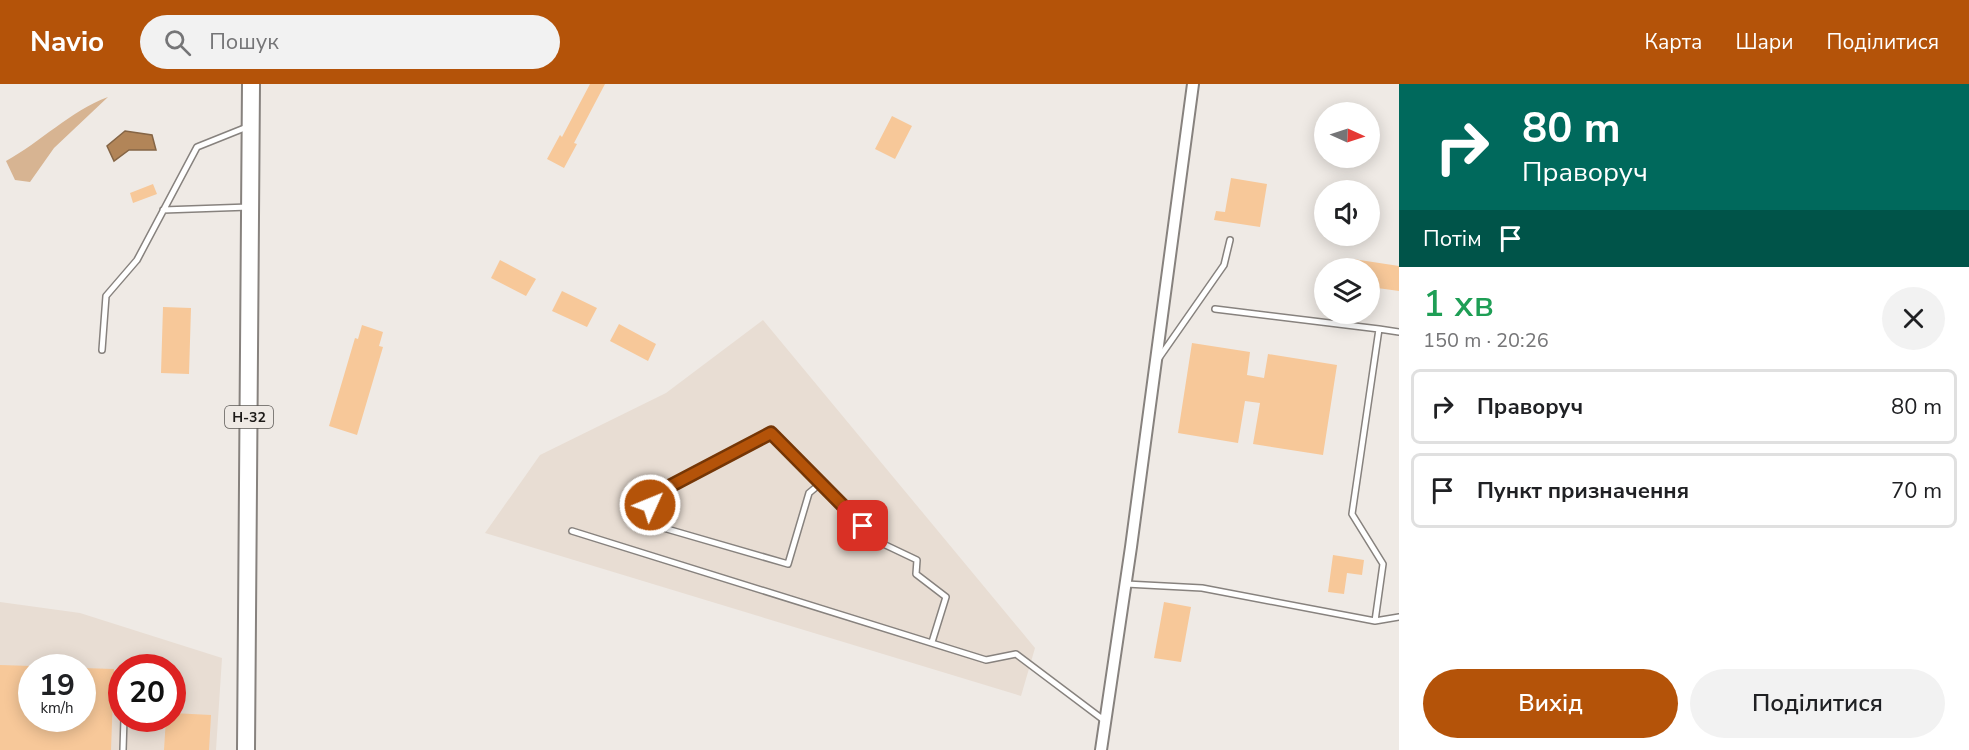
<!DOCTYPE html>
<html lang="uk">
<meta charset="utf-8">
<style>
body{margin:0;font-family:"Nunito Sans",sans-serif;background:#f2f2f2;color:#202124;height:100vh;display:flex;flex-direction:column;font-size:22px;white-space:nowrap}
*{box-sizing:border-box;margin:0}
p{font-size:20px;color:#757577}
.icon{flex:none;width:33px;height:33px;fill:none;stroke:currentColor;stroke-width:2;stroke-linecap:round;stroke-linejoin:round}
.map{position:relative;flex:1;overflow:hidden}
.panel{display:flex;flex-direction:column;background:#fff;width:570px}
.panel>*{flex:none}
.hud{background:#00695c;color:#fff;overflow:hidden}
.needle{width:39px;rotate:93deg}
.fabs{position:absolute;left:1314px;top:18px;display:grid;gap:12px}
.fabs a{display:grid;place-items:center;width:66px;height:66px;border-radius:50%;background:#fff;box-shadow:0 3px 15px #0003;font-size:30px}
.speed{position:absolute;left:18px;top:570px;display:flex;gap:12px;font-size:30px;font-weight:700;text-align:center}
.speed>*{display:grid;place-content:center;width:78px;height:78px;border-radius:50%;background:#fff;box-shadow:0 3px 15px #0003;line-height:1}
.speed small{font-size:15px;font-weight:400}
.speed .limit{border:9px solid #d22;background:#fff;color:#111}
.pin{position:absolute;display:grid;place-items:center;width:51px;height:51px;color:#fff;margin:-26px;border-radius:12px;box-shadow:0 3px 9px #0006}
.me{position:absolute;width:66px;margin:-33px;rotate:46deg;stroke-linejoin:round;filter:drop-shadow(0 0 4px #0008)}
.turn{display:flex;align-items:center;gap:21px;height:126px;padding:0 24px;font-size:27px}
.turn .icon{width:78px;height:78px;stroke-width:2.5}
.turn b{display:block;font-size:42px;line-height:51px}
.then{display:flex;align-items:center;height:57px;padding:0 24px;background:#0003;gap:12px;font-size:22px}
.round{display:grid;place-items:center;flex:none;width:63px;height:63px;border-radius:32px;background:#f2f2f2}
.headline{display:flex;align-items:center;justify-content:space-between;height:102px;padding:0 24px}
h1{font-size:36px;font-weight:600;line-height:45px;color:#1e9e55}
.primary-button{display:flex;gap:12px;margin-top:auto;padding:12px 24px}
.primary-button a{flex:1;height:69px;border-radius:36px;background:#b45309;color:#fff;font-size:24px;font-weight:600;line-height:69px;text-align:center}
.primary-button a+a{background:#f2f2f2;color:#202124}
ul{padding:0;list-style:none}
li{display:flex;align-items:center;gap:18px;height:75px;margin:0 12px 9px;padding:0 12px;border:3px solid #e0e0e0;border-radius:9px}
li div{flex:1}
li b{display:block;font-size:22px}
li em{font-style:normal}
header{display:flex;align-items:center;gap:36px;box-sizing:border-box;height:84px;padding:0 30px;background:#b45309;color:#fff}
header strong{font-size:28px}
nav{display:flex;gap:33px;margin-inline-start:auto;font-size:21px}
.search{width:420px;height:54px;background:#f2f2f2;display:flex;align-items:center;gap:15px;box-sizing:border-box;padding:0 21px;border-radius:33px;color:#757577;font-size:22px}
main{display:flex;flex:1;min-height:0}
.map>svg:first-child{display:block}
.built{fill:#e8ddd3;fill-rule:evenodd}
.green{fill:#d7b492}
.water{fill:#b28558;stroke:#856545;stroke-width:1.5}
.building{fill:#f7c899}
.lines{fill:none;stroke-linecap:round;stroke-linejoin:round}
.service-casing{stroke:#87827e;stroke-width:8}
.minor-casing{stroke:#87827e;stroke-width:14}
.primary-casing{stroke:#87827e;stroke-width:20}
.service{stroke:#fff;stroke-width:5}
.minor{stroke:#fff;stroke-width:10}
.primary{stroke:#fff;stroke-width:16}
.route-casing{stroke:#753606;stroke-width:15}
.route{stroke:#b45309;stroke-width:10}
.labels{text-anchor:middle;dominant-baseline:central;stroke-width:4.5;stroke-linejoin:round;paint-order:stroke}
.shield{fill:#efeae5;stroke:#5c5956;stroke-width:1.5}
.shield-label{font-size:14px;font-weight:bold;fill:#1d1b19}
</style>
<header>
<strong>Navio</strong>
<div class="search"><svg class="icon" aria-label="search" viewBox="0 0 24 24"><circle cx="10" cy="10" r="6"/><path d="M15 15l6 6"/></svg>Пошук</div>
<nav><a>Карта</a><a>Шари</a><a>Поділитися</a></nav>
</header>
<main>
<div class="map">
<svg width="1399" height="666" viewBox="0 0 1399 666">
<rect width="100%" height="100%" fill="#efeae5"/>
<path class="built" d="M 763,236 L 1035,564 L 1021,612 L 485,449 L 540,371 L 666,309 Z
M 0,518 L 80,529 L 222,574 L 216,666 L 0,666 ZM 32,584 L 82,584 L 82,634 L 32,634 ZM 122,584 L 172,584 L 172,634 L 122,634 Z"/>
<path class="green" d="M 108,13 L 54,64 L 30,98 L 15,96 L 6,77 C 41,58 70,27 108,13 Z"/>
<path class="water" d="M 125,47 L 152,51 L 156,66 L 129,66 L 114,77 L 107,62 Z"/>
<path class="building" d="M 590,0 L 605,0 L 574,59 L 577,60 L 564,84 L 547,75 L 560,51 L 562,53 Z
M 892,32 L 912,42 L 895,75 L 875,65 Z
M 1231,94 L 1267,100 L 1260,143 L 1214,136 L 1216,127 L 1225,128 Z
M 153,100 L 157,110 L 133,119 L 130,109 Z
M 1353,175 L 1399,182 L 1399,207 L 1370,203 L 1370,184 L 1352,184 Z
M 500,176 L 536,195 L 526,212 L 491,194 Z
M 562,207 L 597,224 L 587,243 L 552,227 Z
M 163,223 L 191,224 L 189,290 L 161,289 Z
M 619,240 L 656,260 L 648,277 L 610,257 Z
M 362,241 L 383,248 L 379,262 L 383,263 L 357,351 L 329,342 L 355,254 L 358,255 Z
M 1192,259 L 1250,268 L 1247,291 L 1264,294 L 1268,270 L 1337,281 L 1323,371 L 1253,360 L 1260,319 L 1245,317 L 1238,359 L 1178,349 Z
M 1333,471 L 1364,476 L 1362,491 L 1347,489 L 1344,510 L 1328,508 Z
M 1164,518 L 1191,523 L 1181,578 L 1154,574 Z
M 0,581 L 32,582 L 32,634 L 82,634 L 82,584 L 114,585 L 111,666 L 0,666 Z
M 172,629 L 211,631 L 209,666 L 164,666 L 166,634 L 172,634 Z"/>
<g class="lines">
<g class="service-casing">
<path id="service" d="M 163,126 L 249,123
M 1215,225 L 1379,245
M 102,266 L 106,212 L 137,176 L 197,63 L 247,43
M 1159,274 L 1224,181 L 1230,156
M 821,399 L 771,349 L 655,410 L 644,433 L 660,443 L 788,480 L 809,409 L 821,399 L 877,457 L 917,476 L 916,490 L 946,513 L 932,558
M 572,447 L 986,576 L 1016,570 L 1105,637
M 1126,500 L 1202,504 L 1375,537 L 1399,533
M 1375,537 L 1383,480 L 1352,430 L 1379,245 L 1399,248
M 123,666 L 124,634"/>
</g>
<g class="minor-casing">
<path id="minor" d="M 1101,666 L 1131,463 L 1193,0"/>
</g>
<g class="primary-casing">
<path id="primary" d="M 246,666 L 251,0"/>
</g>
<use href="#service" class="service"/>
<use href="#minor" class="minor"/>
<use href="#primary" class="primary"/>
</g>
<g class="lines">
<g class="route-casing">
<path id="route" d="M 650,421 L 655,410 L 771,349 L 863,442"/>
</g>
<use href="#route" class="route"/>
</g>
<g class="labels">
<rect class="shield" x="225" y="322" width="48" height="22" rx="4.5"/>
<g class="shield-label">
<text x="249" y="333">Н-32</text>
</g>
</g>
</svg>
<div class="fabs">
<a><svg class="needle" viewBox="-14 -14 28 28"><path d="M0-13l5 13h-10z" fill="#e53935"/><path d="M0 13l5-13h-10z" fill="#757577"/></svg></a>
<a><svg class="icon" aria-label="sound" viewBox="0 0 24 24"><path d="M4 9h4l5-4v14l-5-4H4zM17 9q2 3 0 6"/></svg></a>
<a><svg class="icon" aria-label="layers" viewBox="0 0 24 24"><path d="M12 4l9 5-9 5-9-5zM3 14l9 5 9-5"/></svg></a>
</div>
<div class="speed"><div>19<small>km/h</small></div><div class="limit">20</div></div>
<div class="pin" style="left:863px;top:442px;background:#d93025"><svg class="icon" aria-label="arrive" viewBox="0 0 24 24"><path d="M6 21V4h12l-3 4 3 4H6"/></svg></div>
<svg class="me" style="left:650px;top:421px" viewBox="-20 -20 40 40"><circle r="17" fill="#b45309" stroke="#fff" stroke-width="3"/><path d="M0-11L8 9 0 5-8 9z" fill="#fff"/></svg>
</div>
<section class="panel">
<div class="hud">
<div class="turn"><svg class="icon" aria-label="right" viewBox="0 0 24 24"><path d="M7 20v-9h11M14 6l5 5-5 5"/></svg><div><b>80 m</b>Праворуч</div></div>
<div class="then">Потім<svg class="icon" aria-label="arrive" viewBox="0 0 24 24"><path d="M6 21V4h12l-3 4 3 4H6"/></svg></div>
</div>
<div class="headline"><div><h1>1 хв</h1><p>150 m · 20:26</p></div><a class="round"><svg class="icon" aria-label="close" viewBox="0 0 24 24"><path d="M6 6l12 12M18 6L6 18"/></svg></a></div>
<ul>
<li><svg class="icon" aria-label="right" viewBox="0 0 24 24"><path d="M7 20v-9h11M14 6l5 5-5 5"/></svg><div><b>Праворуч</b></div><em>80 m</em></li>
<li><svg class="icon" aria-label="arrive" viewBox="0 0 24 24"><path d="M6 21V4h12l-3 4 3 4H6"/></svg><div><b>Пункт призначення</b></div><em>70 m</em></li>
</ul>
<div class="primary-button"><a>Вихід</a><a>Поділитися</a></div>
</section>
</main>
